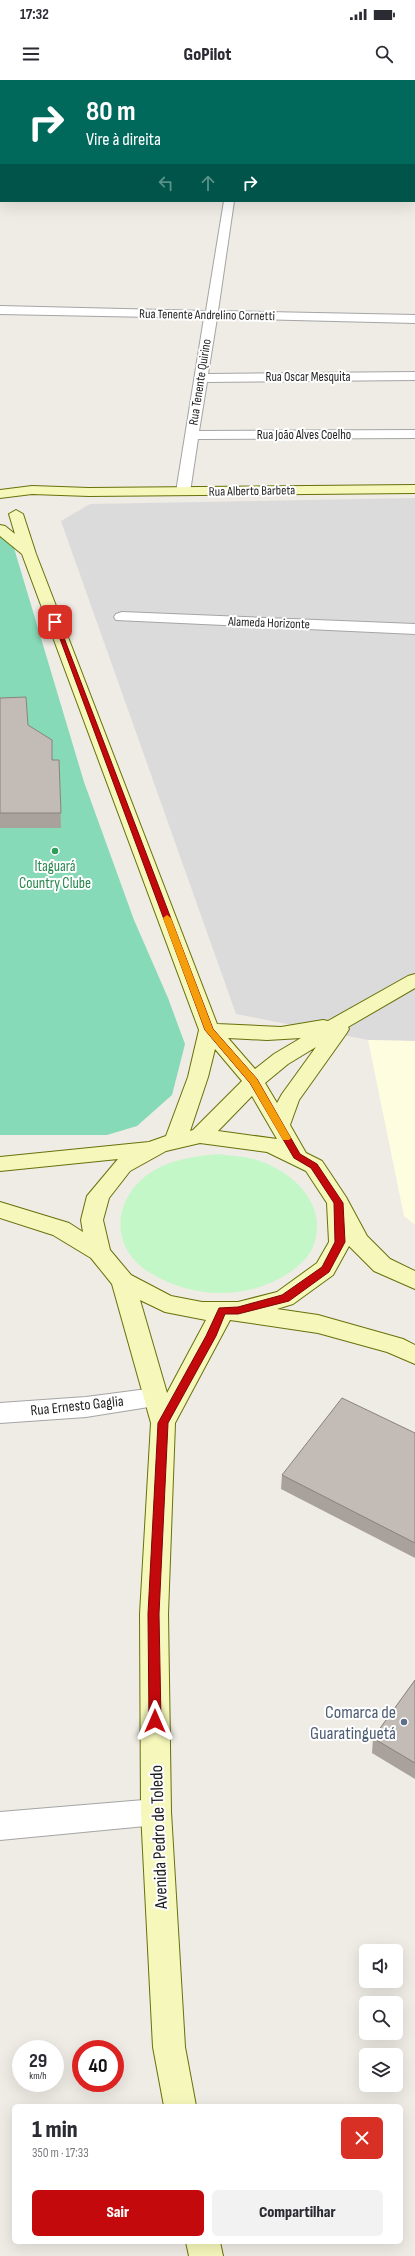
<!DOCTYPE html>
<html lang="pt">
<meta charset="utf-8">
<style>
body{margin:0;font-family:"Sofia Sans Condensed",sans-serif;background:#f2f2f3;color:#2b2b33;height:100vh;display:flex;flex-direction:column;font-size:15px;white-space:nowrap}
*{box-sizing:border-box;margin:0}
p{font-size:13px;color:#7c7c81}
.icon{flex:none;width:22px;height:22px;fill:none;stroke:currentColor;stroke-width:2;stroke-linecap:round;stroke-linejoin:round}
.map{position:relative;flex:1;overflow:hidden}
.details{position:absolute;left:12px;top:2024px;width:391px;height:140px;display:flex;flex-direction:column;background:#fff;border-radius:6px;box-shadow:0 4px 16px #0002}
.details>*{flex:none}
.top-card{position:absolute;left:0px;top:0px;width:415px;height:122px;box-shadow:0 4px 16px #0002;background:#00695c;color:#fff;overflow:hidden}
.buttons{position:absolute;left:359px;top:1864px;display:grid;gap:8px}
.buttons a{display:grid;place-items:center;width:44px;height:44px;border-radius:6px;background:#fff;box-shadow:0 4px 16px #0002;font-size:20px}
.speed{position:absolute;left:12px;top:1960px;display:flex;gap:8px;font-size:20px;font-weight:700;text-align:center}
.speed>*{display:grid;place-content:center;width:52px;height:52px;border-radius:50%;background:#fff;box-shadow:0 4px 16px #0002;line-height:1}
.speed small{font-size:10px;font-weight:400}
.speed .limit{border:6px solid #d22;background:#fff;color:#111}
.pin{position:absolute;display:grid;place-items:center;width:34px;height:34px;color:#fff;margin:-17px;border-radius:8px;box-shadow:0 2px 6px #0006}
.me{position:absolute;width:44px;margin:-22px;rotate:0deg;stroke-linejoin:round;filter:drop-shadow(0 0 3px #0008)}
.turn{display:flex;align-items:center;gap:14px;height:84px;padding:0 20px;font-size:18px}
.turn .icon{width:52px;height:52px;stroke-width:2.5}
.turn b{display:block;font-size:28px;line-height:34px}
.lanes{display:flex;align-items:center;height:38px;padding:0 20px;background:#0003;justify-content:center;gap:20px;direction:ltr}
.lanes .off{opacity:.35}
.round{display:grid;place-items:center;flex:none;width:42px;height:42px;border-radius:6px;background:#f2f2f3}
.overview{display:flex;align-items:center;justify-content:space-between;height:68px;padding:0 20px}
h1{font-size:24px;font-weight:800;line-height:30px}
.cta{display:flex;gap:8px;margin-top:auto;padding:8px 20px}
.cta a{flex:1;height:46px;border-radius:6px;background:#c4090d;color:#fff;font-size:16px;font-weight:800;line-height:46px;text-align:center}
.cta a+a{background:#f2f2f3;color:#2b2b33}
.status{display:flex;justify-content:space-between;align-items:center;height:28px;padding:0 20px;background:#fff;direction:ltr}
.status svg{height:11px;fill:currentColor}
header{display:flex;justify-content:space-between;align-items:center;height:52px;padding:0 20px;background:#fff;font-size:18px;font-weight:800}
.map>svg:first-child{display:block}
.residential{fill:#dcdbdb}
.education{fill:#fefddf}
.park{fill:#c4f7c7}
.pitch{fill:#86dab8}
.lines{fill:none;stroke-linecap:round;stroke-linejoin:round}
.street-casing{stroke:#a5a5a5;stroke-width:2}
.secondary-casing{stroke:#68710a;stroke-width:2}
.street{fill:#fff;fill-rule:evenodd}
.secondary{fill:#f5f7bb;fill-rule:evenodd}
.wall{fill:#a8a19c}
.building{fill:#c3bbb5;stroke:#88837f}
.route{fill:#c4090d;stroke:#7f0608}
.slow{fill:#f59e0b}
.leisure-dot{fill:#2e9e5b;stroke:#fff;stroke-width:1.5}
.service-dot{fill:#5c6f8a;stroke:#fff;stroke-width:1.5}
.labels{text-anchor:middle;dominant-baseline:central;stroke-width:4;stroke-linejoin:round;paint-order:stroke}
.far-street-label{font-size:13px;fill:#1e1e1e;stroke:#fff}
.leisure-label{font-size:15px;fill:#27864d;stroke:#fff}
.street-label{font-size:15px;fill:#1e1e1e;stroke:#fff}
.near-service-label{font-size:18px;fill:#4e5e75;stroke:#fff;text-anchor:end}
.near-street-label{font-size:18px;fill:#1e1e1e;stroke:#fff}
</style>
<div class="status"><b>17:32</b><svg viewBox="0 0 49 12"><path d="M0 12V9h3v3zM5 12V6h3v6zM10 12V3h3v9zM15 12V0h3v12zM26 1h20v11H26zM47 4h2v5h-2z"/></svg></div>
<header><svg class="icon" aria-label="menu" viewBox="0 0 24 24"><path d="M4 6h16M4 12h16M4 18h16"/></svg>GoPilot<svg class="icon" aria-label="search" viewBox="0 0 24 24"><circle cx="10" cy="10" r="6"/><path d="M15 15l6 6"/></svg></header>
<div class="map">
<svg width="415" height="2176" viewBox="0 0 415 2176">
<rect width="100%" height="100%" fill="#efebe5"/>
<path class="residential" d="M 415,418 L 415,961 L 368,960 L 236,934 L 61,441 L 90,424 Z"/>
<path class="education" d="M 368,960 L 415,961 L 415,1145 L 404,1136 Z"/>
<path class="park" d="M 219,1074 C 229,1076 240,1076 249,1078 C 290,1087 332,1125 312,1169 C 307,1180 294,1190 284,1196 C 242,1220 193,1218 152,1194 C 104,1166 114,1110 160,1087 C 179,1078 199,1076 219,1074 Z"/>
<path class="pitch" d="M 0,455 L 11,458 L 84,702 L 134,840 L 168,918 L 185,964 L 172,1015 L 137,1046 L 107,1055 L 0,1055 Z"/>
<g class="lines">
<g class="street-casing">
<path id="street" d="M 242,0 L 252,0 L 252,1 L 242,1 Z
M 224,121 L 234,121 L 218,231 L 415,235 L 415,243 L 217,238 L 208,294 L 415,292 L 415,300 L 207,302 L 199,351 L 415,350 L 415,358 L 198,359 L 190,412 L 188,415 L 178,415 L 176,412 L 204,238 L 0,234 L 0,226 L 206,231 Z
M 122,532 L 415,544 L 415,554 L 116,540 L 114,537 L 116,534 Z
M 155,1308 L 164,1310 L 167,1317 L 164,1324 L 155,1326 L 86,1337 L 0,1343 L 0,1323 L 86,1317 Z
M 156,1719 L 166,1722 L 171,1732 L 166,1742 L 156,1745 L 0,1760 L 0,1732 Z"/>
</g>
<g class="secondary-casing">
<path id="secondary" d="M 0,35 L 1,35 L 1,42 L 0,42 Z
M 414,43 L 415,43 L 415,49 L 414,49 Z
M 415,405 L 415,413 L 89,416 L 32,414 L 0,418 L 0,410 L 32,406 L 89,408 Z
M 16,430 L 23,434 L 36,474 L 217,944 L 281,947 L 323,940 L 328,941 L 408,896 L 415,894 L 415,908 L 348,947 L 349,949 L 346,954 L 299,1020 L 290,1045 L 306,1073 L 322,1081 L 346,1117 L 367,1156 L 390,1179 L 415,1191 L 415,1209 L 374,1191 L 349,1166 L 333,1195 L 293,1224 L 277,1229 L 318,1235 L 403,1259 L 415,1265 L 415,1284 L 387,1272 L 318,1253 L 230,1240 L 175,1343 L 168,1534 L 171,1732 L 185,1967 L 196,2026 L 164,2026 L 153,1967 L 141,1732 L 140,1534 L 151,1343 L 112,1204 L 91,1178 L 53,1155 L 0,1138 L 0,1122 L 69,1143 L 83,1152 L 81,1140 L 87,1116 L 118,1079 L 0,1091 L 0,1077 L 149,1062 L 166,1056 L 188,997 L 199,950 L 22,474 L 0,456 L 0,445 L 5,446 L 15,454 L 9,434 ZM 228,958 L 267,960 L 301,958 L 274,974 L 255,989 ZM 316,967 L 282,1014 L 277,1023 L 265,1003 L 288,984 ZM 215,969 L 242,1001 L 193,1050 L 190,1051 L 208,997 ZM 252,1016 L 277,1059 L 218,1051 ZM 200,1063 L 267,1072 L 306,1091 L 327,1123 L 329,1162 L 317,1183 L 277,1212 L 238,1222 L 202,1222 L 171,1216 L 131,1195 L 110,1170 L 103,1140 L 109,1118 L 130,1091 L 166,1071 ZM 140,1220 L 165,1232 L 206,1240 L 167,1313 Z
M 186,2162 L 220,2162 L 223,2176 L 189,2176 Z"/>
</g>
<use href="#street" class="street"/>
<use href="#secondary" class="secondary"/>
</g>
<path class="wall" d="M 0,618 L 28,645 L 53,680 L 59,680 L 61,748 L 0,748 Z
M 415,1353 L 415,1478 L 281,1409 L 282,1395 Z
M 415,1600 L 415,1699 L 372,1673 L 373,1658 Z"/>
<path class="building" d="M 26,617 L 28,645 L 52,660 L 52,680 L 59,680 L 61,733 L 0,733 L 0,618 Z
M 342,1318 L 415,1353 L 415,1463 L 282,1395 Z
M 415,1600 L 415,1683 L 373,1658 Z"/>
<path class="route" d="M 53,540 L 58,542 L 213,949 L 257,999 L 300,1074 L 317,1084 L 343,1123 L 345,1162 L 329,1192 L 289,1221 L 238,1234 L 225,1234 L 216,1256 L 168,1343 L 159,1534 L 161,1641 L 159,1644 L 155,1646 L 151,1644 L 149,1641 L 148,1534 L 158,1343 L 206,1256 L 219,1228 L 238,1227 L 282,1215 L 322,1187 L 335,1162 L 334,1123 L 311,1088 L 294,1078 L 250,1003 L 205,950 Z"/>
<path class="slow" d="M 167,835 L 171,838 L 213,949 L 257,999 L 291,1058 L 289,1060 L 283,1060 L 250,1003 L 205,950 L 163,838 Z"/>
<circle class="leisure-dot" cx="55" cy="771" r="4"/>
<circle class="service-dot" cx="404" cy="1642" r="4"/>
<g class="labels">
<g class="far-street-label">
<text transform="translate(207 235) rotate(1)">Rua Tenente Andrelino Cornetti</text>
<text x="308" y="297">Rua Oscar Mesquita</text>
<text transform="translate(200 302) rotate(-81)">Rua Tenente Quirino</text>
<text x="304" y="355">Rua João Alves Coelho</text>
<text transform="translate(252 411) rotate(-1)">Rua Alberto Barbeta</text>
<text transform="translate(269 543) rotate(2)">Alameda Horizonte</text>
</g>
<g class="leisure-label">
<text x="55" y="786">Itaguará<tspan x="55" dy="17">Country Clube</tspan></text>
</g>
<g class="street-label">
<text transform="translate(77 1326) rotate(-6)">Rua Ernesto Gaglia</text>
</g>
<g class="near-service-label">
<text x="396" y="1632">Comarca de<tspan x="396" dy="21">Guaratinguetá</tspan></text>
</g>
<g class="near-street-label">
<text transform="translate(159 1757) rotate(-92)">Avenida Pedro de Toledo</text>
</g>
</g>
</svg>
<div class="buttons">
<a><svg class="icon" aria-label="sound" viewBox="0 0 24 24"><path d="M4 9h4l5-4v14l-5-4H4zM17 9q2 3 0 6"/></svg></a>
<a><svg class="icon" aria-label="search" viewBox="0 0 24 24"><circle cx="10" cy="10" r="6"/><path d="M15 15l6 6"/></svg></a>
<a><svg class="icon" aria-label="layers" viewBox="0 0 24 24"><path d="M12 4l9 5-9 5-9-5zM3 14l9 5 9-5"/></svg></a>
</div>
<div class="speed"><div>29<small>km/h</small></div><div class="limit">40</div></div>
<div class="pin" style="left:55px;top:542px;background:#d93025"><svg class="icon" aria-label="arrive" viewBox="0 0 24 24"><path d="M6 21V4h12l-3 4 3 4H6"/></svg></div>
<svg class="me" style="left:155px;top:1641px" viewBox="-20 -20 40 40"><path d="M0-17L14 15 0 8-14 15z" fill="#c4090d" stroke="#fff" stroke-width="4"/></svg>
<div class="top-card">
<div class="turn"><svg class="icon" aria-label="right" viewBox="0 0 24 24"><path d="M7 20v-9h11M14 6l5 5-5 5"/></svg><div><b>80 m</b>Vire à direita</div></div>
<div class="lanes"><svg class="icon off" aria-label="left" viewBox="0 0 24 24"><path d="M17 20v-9H6M10 6l-5 5 5 5"/></svg><svg class="icon off" aria-label="ahead" viewBox="0 0 24 24"><path d="M12 20V5M6 11l6-6 6 6"/></svg><svg class="icon" aria-label="right" viewBox="0 0 24 24"><path d="M7 20v-9h11M14 6l5 5-5 5"/></svg></div>
</div>
<section class="details">
<div class="overview"><div><h1>1 min</h1><p>350 m · 17:33</p></div><a class="round" style="background:#d93025;color:#fff"><svg class="icon" aria-label="close" viewBox="0 0 24 24"><path d="M6 6l12 12M18 6L6 18"/></svg></a></div>
<div class="cta"><a>Sair</a><a>Compartilhar</a></div>
</section>
</div>
